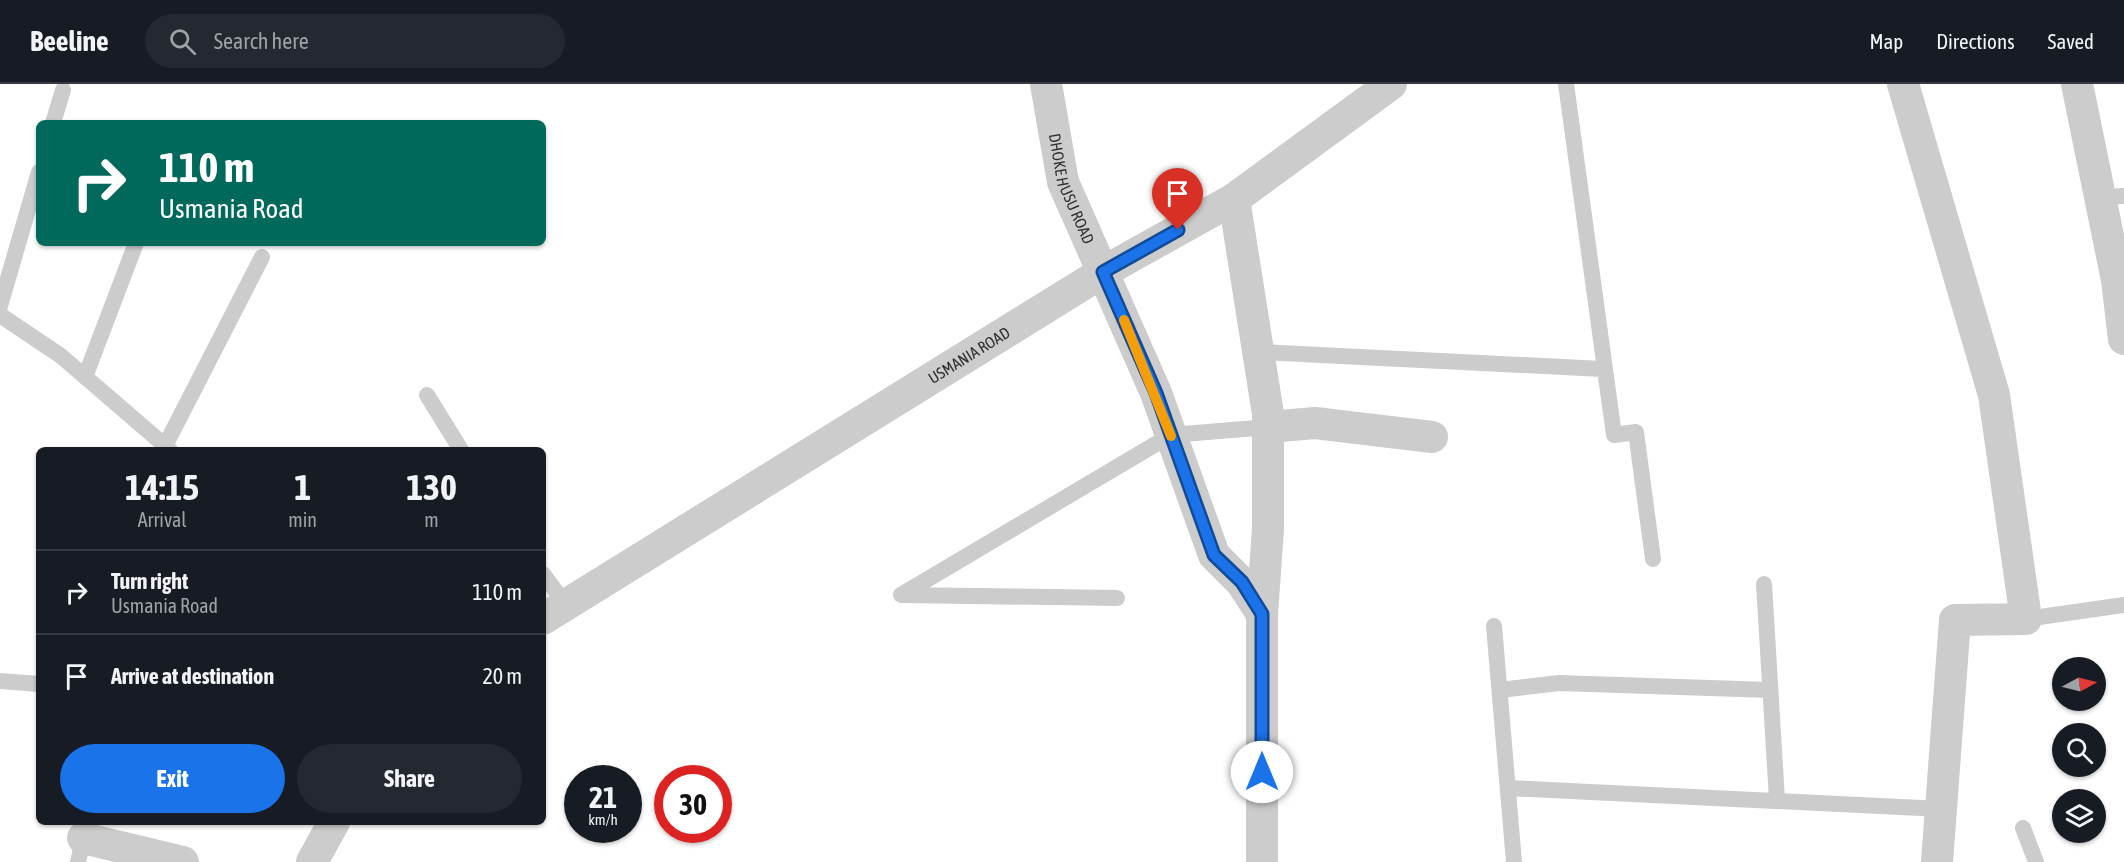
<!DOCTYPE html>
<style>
body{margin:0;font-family:"Asap Condensed",sans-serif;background:#242831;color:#f1f3f6;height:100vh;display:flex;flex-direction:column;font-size:22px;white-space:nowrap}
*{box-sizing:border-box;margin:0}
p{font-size:20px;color:#9ea1a6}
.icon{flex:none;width:33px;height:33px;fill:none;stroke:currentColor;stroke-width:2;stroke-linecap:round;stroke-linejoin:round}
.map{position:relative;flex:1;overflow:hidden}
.panel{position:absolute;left:36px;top:363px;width:510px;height:378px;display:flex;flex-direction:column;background:#171b24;border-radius:9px;box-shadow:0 2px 4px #0004}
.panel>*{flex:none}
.banner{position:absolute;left:36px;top:36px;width:510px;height:126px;border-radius:9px;box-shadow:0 2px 4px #0004;background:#00695c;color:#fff;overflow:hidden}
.needle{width:39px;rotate:83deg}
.controls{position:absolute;left:2052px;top:573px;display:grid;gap:12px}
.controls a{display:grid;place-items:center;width:54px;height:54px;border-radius:50%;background:#171b24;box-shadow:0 2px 4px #0004;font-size:30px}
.speed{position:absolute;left:564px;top:681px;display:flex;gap:12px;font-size:30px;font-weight:700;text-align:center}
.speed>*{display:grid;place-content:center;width:78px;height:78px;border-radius:50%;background:#171b24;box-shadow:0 2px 4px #0004;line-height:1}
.speed small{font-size:15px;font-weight:400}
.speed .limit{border:9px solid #d22;background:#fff;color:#111}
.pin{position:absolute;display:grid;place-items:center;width:51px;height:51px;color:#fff;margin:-62px -26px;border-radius:50% 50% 50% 0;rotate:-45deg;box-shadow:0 0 6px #0007}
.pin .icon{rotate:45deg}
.me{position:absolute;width:66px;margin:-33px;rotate:0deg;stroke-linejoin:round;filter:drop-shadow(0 0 4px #0008)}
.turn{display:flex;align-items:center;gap:21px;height:126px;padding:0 24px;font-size:27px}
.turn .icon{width:78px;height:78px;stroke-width:2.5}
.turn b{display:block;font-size:42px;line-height:51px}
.eta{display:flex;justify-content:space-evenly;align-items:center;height:102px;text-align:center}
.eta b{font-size:36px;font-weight:700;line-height:42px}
.cta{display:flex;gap:12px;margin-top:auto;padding:12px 24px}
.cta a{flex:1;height:69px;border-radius:36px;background:#1a73e8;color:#fff;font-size:24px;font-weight:700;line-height:69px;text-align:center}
.cta a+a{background:#242831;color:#f1f3f6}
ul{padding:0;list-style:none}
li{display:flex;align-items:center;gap:18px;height:84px;padding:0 24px;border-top:2px solid #363941}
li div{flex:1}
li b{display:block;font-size:22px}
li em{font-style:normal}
header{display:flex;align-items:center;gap:36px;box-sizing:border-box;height:84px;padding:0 30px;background:#171b24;border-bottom:2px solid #363941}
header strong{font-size:28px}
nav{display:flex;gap:33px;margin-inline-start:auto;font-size:21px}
.search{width:420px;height:54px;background:#242831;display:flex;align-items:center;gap:15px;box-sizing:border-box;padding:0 21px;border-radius:33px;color:#9ea1a6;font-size:22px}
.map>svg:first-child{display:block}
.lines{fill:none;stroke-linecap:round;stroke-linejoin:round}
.service{stroke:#ccc;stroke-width:16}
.minor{stroke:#ccc;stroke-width:32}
.route-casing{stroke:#114b97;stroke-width:15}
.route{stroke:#1a73e8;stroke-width:10}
.slow{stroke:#f59e0b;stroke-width:10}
.labels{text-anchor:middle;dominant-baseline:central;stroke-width:6;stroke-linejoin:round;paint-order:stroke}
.street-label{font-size:16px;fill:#2f2f2f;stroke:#fff}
</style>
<header>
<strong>Beeline</strong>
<div class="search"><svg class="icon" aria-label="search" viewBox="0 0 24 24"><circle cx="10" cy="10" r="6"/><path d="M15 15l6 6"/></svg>Search here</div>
<nav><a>Map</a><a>Directions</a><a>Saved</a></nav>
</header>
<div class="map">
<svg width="2124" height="778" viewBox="0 0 2124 778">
<rect width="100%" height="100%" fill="#fff"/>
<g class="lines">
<path class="service" d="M 1566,0 L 1614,351 L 1636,348 L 1653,475
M 53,39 L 63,6
M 2100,113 L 2124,112
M 0,222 L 39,88
M 0,231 L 61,272 L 170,366
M 1258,268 L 1603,285
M 85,293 L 136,159
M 427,311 L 461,366
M 165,362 L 262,173
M 543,490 L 566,521
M 1764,500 L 1777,716
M 1117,514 L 901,511 L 1171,351 L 1268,343
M 2026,535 L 2124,521
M 1494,542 L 1514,778
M 0,597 L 39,600
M 1500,606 L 1559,599 L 1770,606
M 1508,704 L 1941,725
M 2023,744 L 2036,778
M 78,778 L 87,738"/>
<g class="minor">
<path id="s1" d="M 1046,0 L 1063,98 L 1156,309 L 1214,471 L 1242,499 L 1262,530 L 1262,778"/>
<path d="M 1903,0 L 1994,311 L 2026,535 L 1955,536 L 1937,778"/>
<path d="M 2077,0 L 2117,196 L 2124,255"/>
<path d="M 1234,115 L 1268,330 L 1268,445 L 1262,530"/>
<path d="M 1268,343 L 1315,339 L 1432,353"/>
<path id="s2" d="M 543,535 L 1103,188 L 1234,115 L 1391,0"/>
<path d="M 83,754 L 183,778"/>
<path d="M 312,778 L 334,738"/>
</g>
</g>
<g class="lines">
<g class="route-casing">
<path id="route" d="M 1178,146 L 1103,188 L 1156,309 L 1214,471 L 1242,498 L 1262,530 L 1262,688"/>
</g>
<use href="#route" class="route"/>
<path class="slow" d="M 1124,236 L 1171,352"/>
</g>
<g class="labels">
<g class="street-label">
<text stroke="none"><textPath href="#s1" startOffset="108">DHOKE HUSU ROAD</textPath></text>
<text stroke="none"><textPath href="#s2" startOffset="501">USMANIA ROAD</textPath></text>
</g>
</g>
</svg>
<div class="controls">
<a><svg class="needle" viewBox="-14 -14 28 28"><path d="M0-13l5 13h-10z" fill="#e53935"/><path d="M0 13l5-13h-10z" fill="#9ea1a6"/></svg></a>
<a><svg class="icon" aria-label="search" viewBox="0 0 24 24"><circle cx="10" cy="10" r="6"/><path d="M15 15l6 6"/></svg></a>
<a><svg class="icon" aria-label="layers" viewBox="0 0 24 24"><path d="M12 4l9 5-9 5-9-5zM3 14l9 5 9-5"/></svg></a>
</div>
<div class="speed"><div>21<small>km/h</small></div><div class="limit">30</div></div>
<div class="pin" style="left:1178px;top:146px;background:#d93025"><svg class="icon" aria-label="arrive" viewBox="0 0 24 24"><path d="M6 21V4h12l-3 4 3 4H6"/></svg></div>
<svg class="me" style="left:1262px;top:688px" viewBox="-20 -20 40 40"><circle r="19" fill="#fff"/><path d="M0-13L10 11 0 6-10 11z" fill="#1a73e8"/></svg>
<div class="banner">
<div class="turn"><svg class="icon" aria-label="right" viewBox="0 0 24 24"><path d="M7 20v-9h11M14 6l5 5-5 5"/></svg><div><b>110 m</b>Usmania Road</div></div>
</div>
<section class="panel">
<div class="eta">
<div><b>14:15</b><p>Arrival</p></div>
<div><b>1</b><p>min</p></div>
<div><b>130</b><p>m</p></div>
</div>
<ul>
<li><svg class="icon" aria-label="right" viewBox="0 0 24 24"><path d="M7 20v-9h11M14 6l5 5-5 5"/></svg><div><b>Turn right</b><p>Usmania Road</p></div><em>110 m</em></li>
<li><svg class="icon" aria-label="arrive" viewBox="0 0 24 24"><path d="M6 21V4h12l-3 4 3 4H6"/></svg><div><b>Arrive at destination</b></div><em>20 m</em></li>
</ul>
<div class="cta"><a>Exit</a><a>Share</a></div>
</section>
</div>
